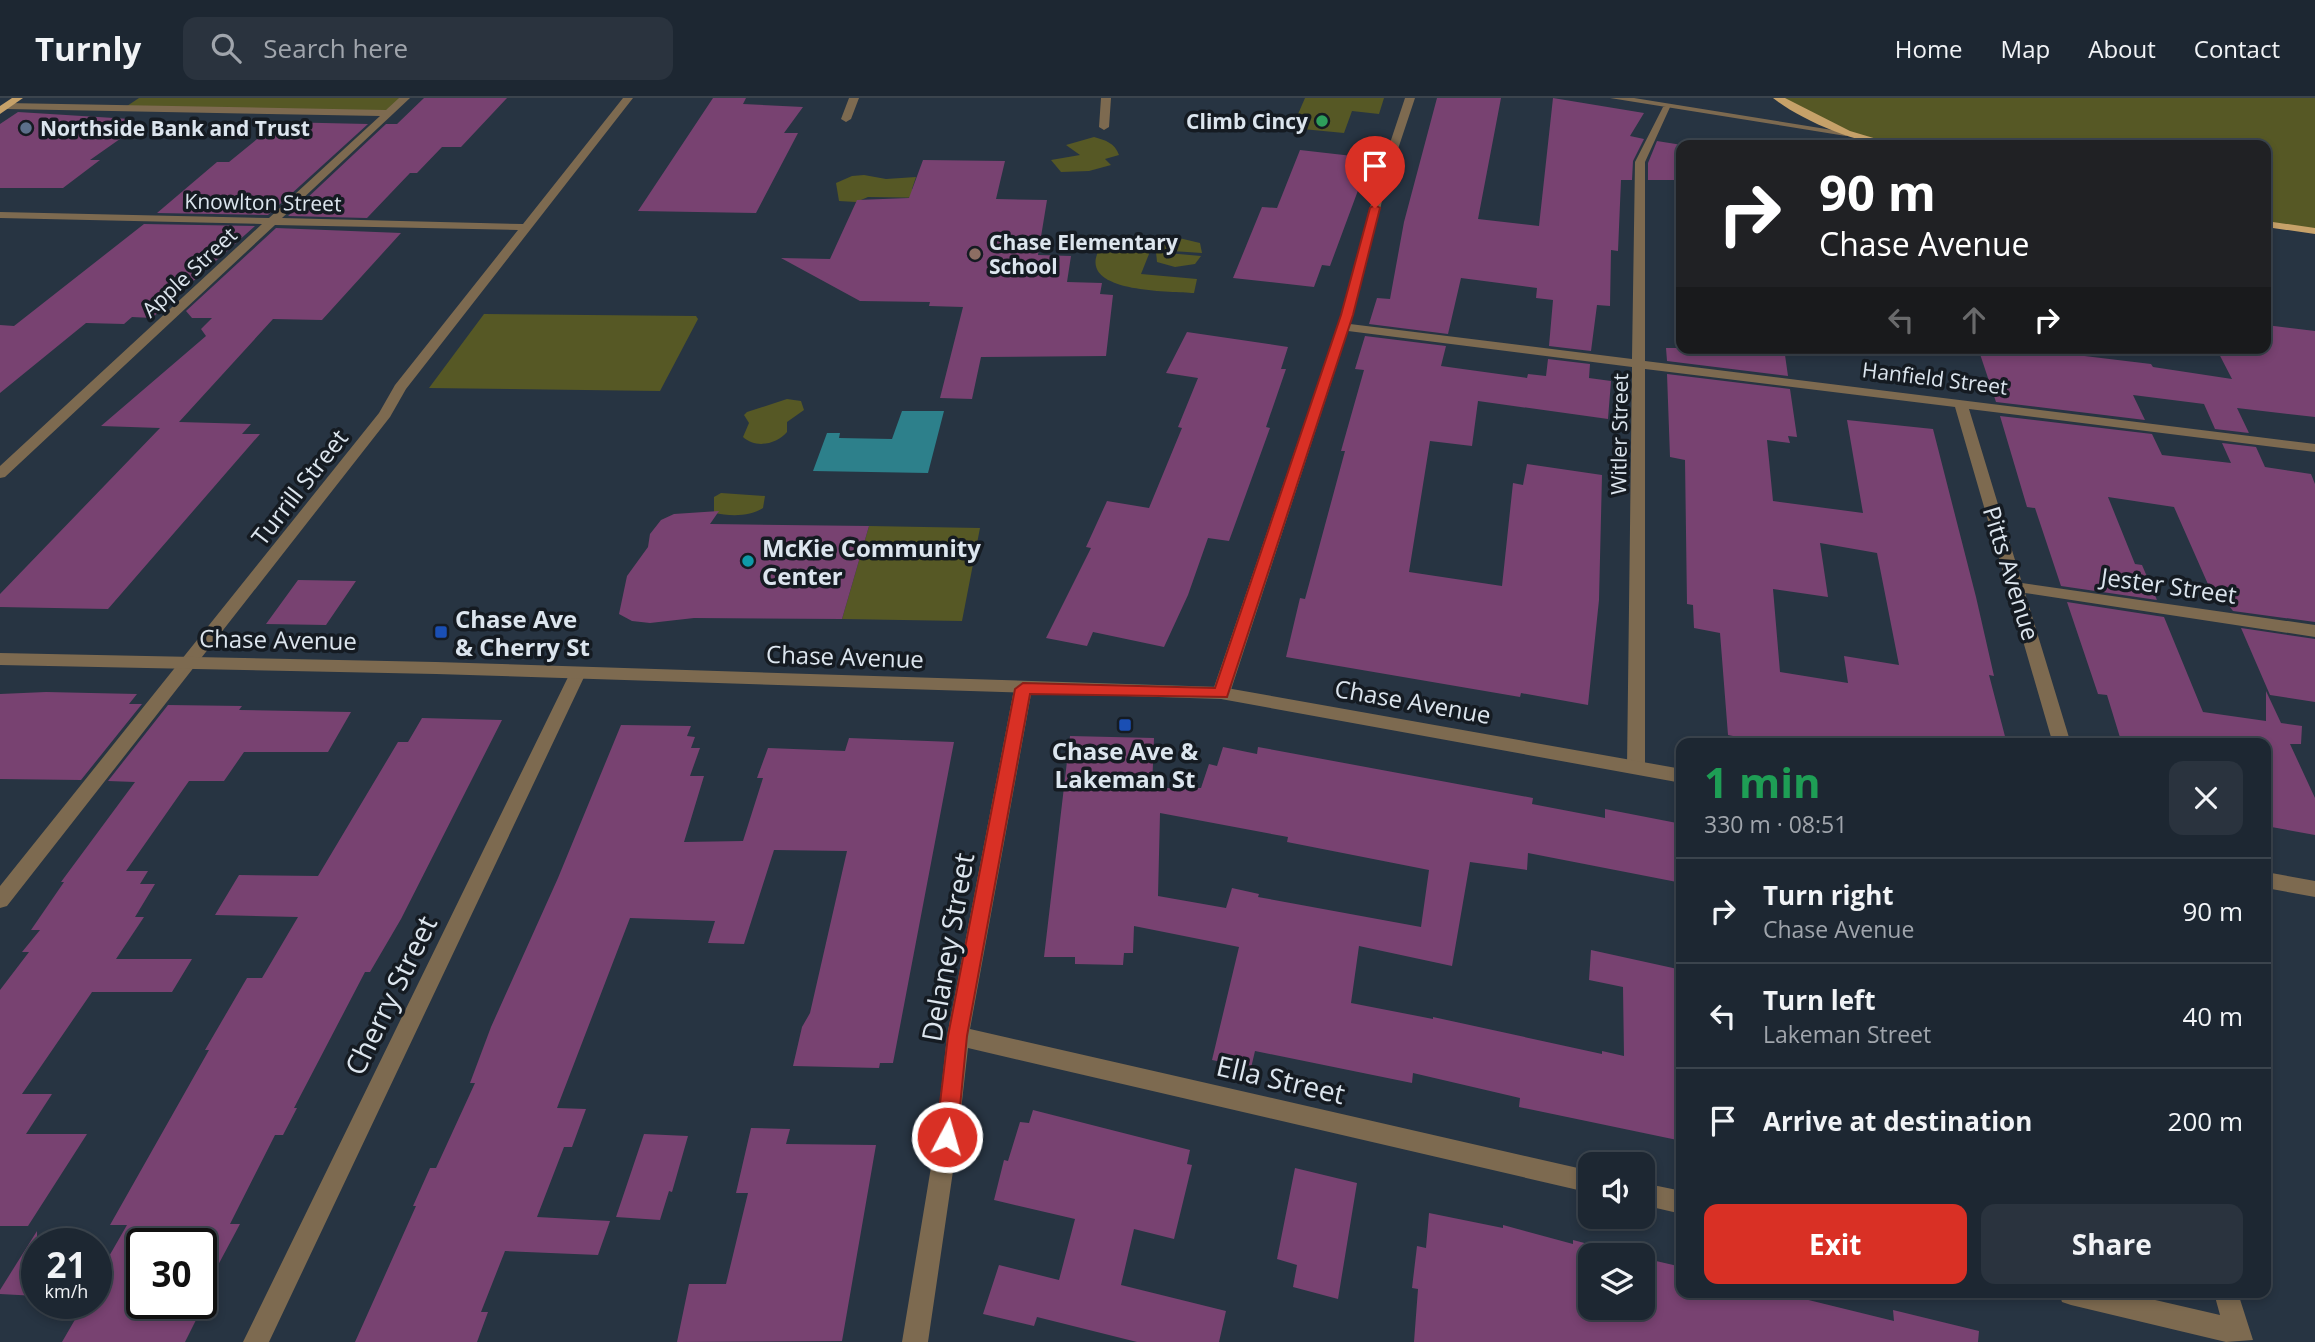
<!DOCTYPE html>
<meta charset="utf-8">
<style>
body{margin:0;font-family:"Open Sans",sans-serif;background:#2a333e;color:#f1f3f6;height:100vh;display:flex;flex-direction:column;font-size:26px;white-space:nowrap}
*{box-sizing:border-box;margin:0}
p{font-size:23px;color:#a0a5ac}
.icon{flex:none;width:38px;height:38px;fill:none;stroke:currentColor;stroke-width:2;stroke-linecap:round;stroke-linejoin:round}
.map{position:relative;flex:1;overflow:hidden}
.side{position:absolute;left:1676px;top:640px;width:595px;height:560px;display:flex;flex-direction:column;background:#1d2732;border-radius:14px;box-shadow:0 4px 10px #0003,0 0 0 2px #3b444d}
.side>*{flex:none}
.top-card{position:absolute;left:1676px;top:42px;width:595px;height:214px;border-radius:14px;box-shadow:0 4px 10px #0003,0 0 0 2px #3b444d;background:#202124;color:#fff;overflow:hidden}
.buttons{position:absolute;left:1578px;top:1054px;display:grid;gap:14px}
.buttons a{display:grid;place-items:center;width:77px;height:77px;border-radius:14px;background:#1d2732;box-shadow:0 4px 10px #0003,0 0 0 2px #3b444d;font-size:35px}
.speed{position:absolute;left:21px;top:1130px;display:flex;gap:14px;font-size:35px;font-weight:700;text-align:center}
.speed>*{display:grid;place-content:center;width:91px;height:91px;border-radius:50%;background:#1d2732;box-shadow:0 4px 10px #0003,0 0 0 2px #3b444d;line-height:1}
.speed small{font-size:18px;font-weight:400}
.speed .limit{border:4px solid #111;border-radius:10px;background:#fff;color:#111}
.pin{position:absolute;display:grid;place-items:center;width:60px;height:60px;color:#fff;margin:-72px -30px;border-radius:50% 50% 50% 0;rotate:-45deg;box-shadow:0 0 7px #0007}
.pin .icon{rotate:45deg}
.me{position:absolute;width:77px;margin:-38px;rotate:6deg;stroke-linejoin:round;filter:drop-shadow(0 0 5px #0008)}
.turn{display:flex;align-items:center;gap:24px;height:147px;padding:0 28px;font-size:32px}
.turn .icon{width:91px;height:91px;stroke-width:2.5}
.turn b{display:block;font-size:49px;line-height:60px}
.lanes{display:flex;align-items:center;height:66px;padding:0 28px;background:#0003;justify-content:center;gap:35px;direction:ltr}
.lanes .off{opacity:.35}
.round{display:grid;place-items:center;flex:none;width:74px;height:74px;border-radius:14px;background:#2a333e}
.overview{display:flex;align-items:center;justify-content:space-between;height:119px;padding:0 28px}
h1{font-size:42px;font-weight:700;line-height:52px;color:#1e9e55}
.cta{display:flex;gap:14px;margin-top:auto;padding:14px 28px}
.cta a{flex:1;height:80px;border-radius:14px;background:#d93025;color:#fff;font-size:28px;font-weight:700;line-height:80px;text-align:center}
.cta a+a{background:#2a333e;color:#f1f3f6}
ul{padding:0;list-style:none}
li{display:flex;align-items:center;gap:21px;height:105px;padding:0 28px;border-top:2px solid #3b444d}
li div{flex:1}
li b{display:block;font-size:26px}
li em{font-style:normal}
header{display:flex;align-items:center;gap:42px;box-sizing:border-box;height:98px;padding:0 35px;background:#1d2732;border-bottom:2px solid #3b444d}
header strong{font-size:33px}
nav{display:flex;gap:38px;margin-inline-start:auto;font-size:24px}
.search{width:490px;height:63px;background:#2a333e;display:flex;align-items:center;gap:18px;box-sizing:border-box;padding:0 24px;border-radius:14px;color:#a0a5ac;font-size:26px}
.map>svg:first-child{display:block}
.green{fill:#565825}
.water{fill:#2d808b}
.building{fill:#784271;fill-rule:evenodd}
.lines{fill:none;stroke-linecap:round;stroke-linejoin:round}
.minor{fill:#7d6a50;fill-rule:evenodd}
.tertiary{fill:#7d6a50;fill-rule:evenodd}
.primary{fill:#c6a169;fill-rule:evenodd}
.route{fill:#d93025;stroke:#8d1f18;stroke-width:2}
.leisure-dot{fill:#2e9e5b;stroke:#151b22;stroke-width:2.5}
.service-dot{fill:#5c6f8a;stroke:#151b22;stroke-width:2.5}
.education-dot{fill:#8d6e63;stroke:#151b22;stroke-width:2.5}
.culture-dot{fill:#0f9aa8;stroke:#151b22;stroke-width:2.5}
.transit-dot{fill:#1a4fb4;stroke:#151b22;stroke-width:2.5}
.labels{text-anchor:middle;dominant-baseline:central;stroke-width:7;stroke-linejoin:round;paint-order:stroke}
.far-poi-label{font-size:21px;font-weight:bold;fill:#dce5ee;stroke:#151b22;text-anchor:start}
.far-street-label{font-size:21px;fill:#dce5ee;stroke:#151b22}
.street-label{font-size:24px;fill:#dce5ee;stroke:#151b22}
.poi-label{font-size:24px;font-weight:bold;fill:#dce5ee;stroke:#151b22;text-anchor:start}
.near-street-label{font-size:28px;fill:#dce5ee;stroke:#151b22}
</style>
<header>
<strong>Turnly</strong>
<div class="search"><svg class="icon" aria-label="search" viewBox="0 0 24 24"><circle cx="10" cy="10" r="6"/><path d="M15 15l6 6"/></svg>Search here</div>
<nav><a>Home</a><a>Map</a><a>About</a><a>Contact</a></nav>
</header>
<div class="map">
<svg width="2315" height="1244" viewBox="0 0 2315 1244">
<rect width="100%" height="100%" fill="#273442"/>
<path class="green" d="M 139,0 L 405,0 L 389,15 L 124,10 Z
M 1305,0 L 1384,0 L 1379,16 L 1352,13 L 1344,35 L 1292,30 Z
M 1778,0 L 2315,0 L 2315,133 L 2266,126 L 2266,47 L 1892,47 L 1846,35 Z
M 1094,39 C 1105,42 1115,45 1119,57 L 1105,61 L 1111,67 L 1089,73 L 1061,74 L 1051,62 L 1080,57 L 1066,47 Z
M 864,77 L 886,81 L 916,79 L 912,91 L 936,100 L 868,99 L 856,104 L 839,103 L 836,85 L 852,78 Z
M 1179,140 L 1200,145 L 1202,155 L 1157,152 L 1163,144 Z
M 1109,147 L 1151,151 L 1141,176 L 1197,181 L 1194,195 C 1168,193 1074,195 1100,150 Z
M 1156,154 L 1201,158 L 1195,166 L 1175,169 L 1157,164 Z
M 484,216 L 696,218 L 698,221 L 660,293 L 429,290 Z
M 787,301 L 801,303 L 804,312 L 787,324 L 787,334 C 777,346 756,351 743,339 L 749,325 L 744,317 L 747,314 Z
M 721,395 L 765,398 L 763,410 C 750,419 729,418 714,415 L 714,399 Z
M 869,428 L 980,430 L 962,523 L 842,521 Z"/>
<path class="water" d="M 902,313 L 944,313 L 928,375 L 813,373 L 827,335 L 840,335 L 839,340 L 892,341 Z"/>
<path class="building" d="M 424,0 L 507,0 L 461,49 L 442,49 L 417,75 L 410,75 L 367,120 L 288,118 L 386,26 L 397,26 Z
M 713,0 L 746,0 L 743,6 L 803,9 L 784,35 L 798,35 L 756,115 L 638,113 Z
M 1437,0 L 1501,0 L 1478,121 L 1539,128 L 1553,0 L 1644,15 L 1630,38 L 1644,41 L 1633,63 L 1632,82 L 1621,82 L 1618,153 L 1611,152 L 1610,208 L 1597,207 L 1591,253 L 1549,248 L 1553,202 L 1536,200 L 1537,190 L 1461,180 L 1448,236 L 1369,226 L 1377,200 L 1390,201 L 1404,124 Z
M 18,14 L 130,21 L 118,29 L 137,29 L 90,62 L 100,62 L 63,90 L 0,90 L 0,26 Z
M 278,24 L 368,26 L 268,117 L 157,115 L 217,64 L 229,64 Z
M 1657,43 L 1682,47 L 1682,82 L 1648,82 L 1648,65 Z
M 1300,52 L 1370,60 L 1330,168 L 1322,167 L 1314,189 L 1233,180 L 1262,109 L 1277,110 Z
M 923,62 L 1005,63 L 996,101 L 1047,102 L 1038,157 L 1071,158 L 1067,184 L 1102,185 L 1100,196 L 1113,197 L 1106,258 L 981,259 L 972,301 L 940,300 L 963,209 L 929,208 L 930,204 L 860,203 L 781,160 L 830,161 L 857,102 L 909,100 Z
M 144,126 L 255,128 L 152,220 L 132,219 L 124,226 L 86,225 L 0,295 L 0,227 L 14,228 Z
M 276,130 L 401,135 L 322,222 L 273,221 L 179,324 L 251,326 L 242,336 L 260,336 L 108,511 L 0,509 L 0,496 L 160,330 L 101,328 L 206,238 L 201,231 L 212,220 L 192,220 L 186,213 Z
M 2266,227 L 2315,233 L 2315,319 L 2237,310 L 2249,335 L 2215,331 L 2204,306 L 2133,297 L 2145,322 L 1996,304 L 1978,250 L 2045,258 L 2043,253 L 2151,266 L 2153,269 L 2232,281 L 2216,250 L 2266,250 Z
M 1187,234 L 1288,249 L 1281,271 L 1286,271 L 1266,329 L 1270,330 L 1229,443 L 1208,440 L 1188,497 L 1164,549 L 1093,534 L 1087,548 L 1046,540 L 1091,450 L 1086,449 L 1107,403 L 1149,410 L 1182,330 L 1178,329 L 1198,280 L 1166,275 Z
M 1365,238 L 1446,248 L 1441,268 L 1527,280 L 1528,276 L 1546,278 L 1548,261 L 1590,266 L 1589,280 L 1611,283 L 1608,321 L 1478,303 L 1472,348 L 1430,343 L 1409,474 L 1502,488 L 1513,385 L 1523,387 L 1527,366 L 1602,377 L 1599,502 L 1588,607 L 1521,595 L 1520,599 L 1479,592 L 1286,559 L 1300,500 L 1305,501 L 1345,353 L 1341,353 L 1364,272 L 1355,271 Z
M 1666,250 L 1784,250 L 1788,278 L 1667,263 Z
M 1667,276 L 1790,291 L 1797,339 L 1788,338 L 1790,345 L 1767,342 L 1773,403 L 1863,415 L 1847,322 L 1933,331 L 1976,499 L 1994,578 L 1989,577 L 2007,646 L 1773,646 L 1728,637 L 1720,535 L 1694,530 L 1693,507 L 1687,506 L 1685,362 L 1670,359 ZM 1820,445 L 1877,455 L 1899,567 L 1844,558 L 1848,585 L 1780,574 L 1773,491 L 1828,499 Z
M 2000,318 L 2152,336 L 2162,357 L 2231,365 L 2222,345 L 2256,349 L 2265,369 L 2311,376 L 2315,386 L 2315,524 L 2233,513 L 2218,493 L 2211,493 L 2174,409 L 2108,399 L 2135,466 L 2142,467 L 2157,502 L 2061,488 L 2035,410 L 2027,409 Z
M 719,413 L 710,426 L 869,428 L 842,521 L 694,520 L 650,525 L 632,523 L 619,516 L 627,478 L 648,449 L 650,436 L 661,422 L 674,416 Z
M 298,482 L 356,483 L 326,527 L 266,526 Z
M 2067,504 L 2164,519 L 2203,614 L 2266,623 L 2266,593 L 2281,625 L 2302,628 L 2301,646 L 2290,646 L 2315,700 L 2315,737 L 2266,728 L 2266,646 L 2122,646 L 2107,597 L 2098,596 Z
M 2241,530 L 2315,541 L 2315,604 L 2270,597 Z
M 46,594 L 137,596 L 129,606 L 142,606 L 81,682 L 0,681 L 0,596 Z
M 168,607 L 242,608 L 239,612 L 351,614 L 328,654 L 244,654 L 224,683 L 189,683 L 126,773 L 148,773 L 140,786 L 155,786 L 135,819 L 144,819 L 116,861 L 192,861 L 172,894 L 92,894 L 22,996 L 52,996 L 26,1036 L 87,1036 L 28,1128 L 0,1128 L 0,892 L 29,854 L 22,854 L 40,832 L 31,832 L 64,784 L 61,784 L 135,684 L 108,683 Z
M 422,620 L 502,622 L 401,821 L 370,874 L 365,874 L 294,1010 L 297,1010 L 283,1037 L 275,1037 L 230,1126 L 240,1126 L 201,1199 L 201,1146 L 142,1146 L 142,1206 L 204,1206 L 185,1244 L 62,1244 L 84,1206 L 96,1206 L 96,1181 L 127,1127 L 110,1127 L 209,952 L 205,952 L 247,880 L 262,880 L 298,819 L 215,817 L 239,777 L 318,778 L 398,644 L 408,644 Z
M 621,627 L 691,628 L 687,638 L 695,639 L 691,650 L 700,650 L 690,678 L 704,678 L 684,744 L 743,743 L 763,680 L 757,680 L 768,650 L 845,653 L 849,640 L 954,644 L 893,965 L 880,965 L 879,970 L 793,968 L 802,929 L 810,915 L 847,753 L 774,752 L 744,846 L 708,845 L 715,823 L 630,820 L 557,1010 L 586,1011 L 572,1049 L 564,1049 L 537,1119 L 610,1123 L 598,1157 L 505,1153 L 481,1214 L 488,1214 L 477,1244 L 355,1244 L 416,1108 L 413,1108 L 430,1070 L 436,1070 L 475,985 L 470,985 L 491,929 L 558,780 Z
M 1070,638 L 1154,640 L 1152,690 L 1201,690 L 1209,666 L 1217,668 L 1223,649 L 1257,656 L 1258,649 L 1533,700 L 1532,706 L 1605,720 L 1605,711 L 1682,726 L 1682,785 L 1528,755 L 1527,772 L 1470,764 L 1452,868 L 1359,848 L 1351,905 L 1433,921 L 1433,919 L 1602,956 L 1602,953 L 1624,958 L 1623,889 L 1589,882 L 1591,852 L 1682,872 L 1682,1043 L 1519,1009 L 1520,1000 L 1413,975 L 1412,985 L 1255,953 L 1251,970 L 1212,962 L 1239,849 L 1134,828 L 1133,855 L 1124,855 L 1123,867 L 1075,866 L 1075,859 L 1044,859 ZM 1160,715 L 1288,739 L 1287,744 L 1429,772 L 1421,829 L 1258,799 L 1259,796 L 1232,790 L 1226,810 L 1158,798 Z
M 1033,1012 L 1190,1052 L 1187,1066 L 1192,1067 L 1174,1141 L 1134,1131 L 1121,1187 L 1226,1213 L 1219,1244 L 1137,1244 L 1037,1219 L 1034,1228 L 983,1216 L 999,1167 L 1059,1182 L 1075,1121 L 994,1102 L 1004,1062 L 1008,1063 L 1020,1024 L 1029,1025 Z
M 751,1030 L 790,1031 L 786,1046 L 876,1047 L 842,1243 L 677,1244 L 689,1186 L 726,1186 L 748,1095 L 736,1095 Z
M 644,1036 L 688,1038 L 672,1094 L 669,1093 L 660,1122 L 616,1119 Z
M 1295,1070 L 1357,1085 L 1338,1201 L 1293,1189 L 1297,1167 L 1277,1161 Z
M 1429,1115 L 1503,1130 L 1503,1127 L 1573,1146 L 1573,1142 L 1630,1157 L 1591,1157 L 1591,1209 L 1643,1209 L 1643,1160 L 1682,1169 L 1682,1195 L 1780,1195 L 1894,1223 L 1893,1212 L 1979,1233 L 1978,1244 L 1414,1244 L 1418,1191 L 1412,1190 L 1417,1148 L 1426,1150 Z
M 37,1133 L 37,1198 L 0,1196 L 0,1192 Z"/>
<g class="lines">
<path class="minor" d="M 399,0 L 410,0 L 282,120 L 523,126 L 623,0 L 633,0 L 406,291 L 390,319 L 7,808 L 0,810 L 0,788 L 379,315 L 395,287 L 518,132 L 275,127 L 5,379 L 0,380 L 0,368 L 262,126 L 0,120 L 0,114 L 269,120 L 380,18 L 6,11 L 1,8 L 6,5 L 386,12 Z
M 849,0 L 859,0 L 851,21 L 846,24 L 841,21 Z
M 1101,0 L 1111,0 L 1109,29 L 1104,32 L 1099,29 Z
M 1405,0 L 1415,0 L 1387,84 L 1350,226 L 1632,261 L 1635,64 L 1663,9 L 1671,7 L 1645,64 L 1645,263 L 2315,346 L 2315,354 L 1969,311 L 2022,485 L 2315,527 L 2315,539 L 2025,495 L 2071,646 L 2053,646 L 1955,309 L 1645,271 L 1645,670 L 1642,675 L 1630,675 L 1627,670 L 1632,269 L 1348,233 L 1230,595 L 1227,599 L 1215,599 L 1212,595 L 1341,217 L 1377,84 Z
M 578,569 L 586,575 L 269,1244 L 243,1244 L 570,575 Z
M 1023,585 L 1032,591 L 970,931 L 1591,1073 L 1591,1095 L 968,950 L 958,1039 L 928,1244 L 902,1244 L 936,1039 L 947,938 L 1014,591 Z
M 1643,1085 L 1682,1093 L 1682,1116 L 1643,1107 Z
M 2059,1195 L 2125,1195 L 2220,1217 L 2214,1195 L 2238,1195 L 2253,1242 L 2226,1244 L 2071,1207 L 2062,1204 Z"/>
<path class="tertiary" d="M 1610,0 L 1634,0 L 1851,35 L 1846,38 Z
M 0,555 L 436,564 L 1221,589 L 1682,671 L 1682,685 L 1221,601 L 436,576 L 0,567 Z
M 2266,774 L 2315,783 L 2315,799 L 2266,790 Z"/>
<path class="primary" d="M 12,0 L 23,0 L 0,16 L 0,8 Z
M 1773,0 L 1785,0 L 1850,33 L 1897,47 C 1863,49 1800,22 1773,0 Z
M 2266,123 L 2315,130 L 2315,136 L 2266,129 Z"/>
</g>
<path class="route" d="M 1375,107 L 1380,110 L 1353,217 L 1227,599 L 1030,596 L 967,938 L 957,1039 L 954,1045 L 947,1048 L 939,1045 L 936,1039 L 948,938 L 1015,591 L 1023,585 L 1215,590 L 1341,217 L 1370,110 Z"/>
<circle class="leisure-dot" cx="1322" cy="23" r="7"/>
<circle class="service-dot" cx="26" cy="30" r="7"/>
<circle class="education-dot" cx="975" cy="156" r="7"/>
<circle class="culture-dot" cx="748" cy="463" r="7"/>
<g class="transit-dot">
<rect x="434" y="527" width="14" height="14" rx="3.5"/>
<rect x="1118" y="620" width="14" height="14" rx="3.5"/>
</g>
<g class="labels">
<g class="far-poi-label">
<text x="1308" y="23" text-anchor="end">Climb Cincy</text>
<text x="40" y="30">Northside Bank and Trust</text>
<text x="989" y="144">Chase Elementary<tspan x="989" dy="24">School</tspan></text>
</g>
<g class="far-street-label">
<text transform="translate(263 104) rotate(1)">Knowlton Street</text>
<text transform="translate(189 174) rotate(-43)">Apple Street</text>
<text transform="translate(1935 280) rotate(7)">Hanfield Street</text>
<text transform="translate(1619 336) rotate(-89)">Witler Street</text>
</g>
<g class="street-label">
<text transform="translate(299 389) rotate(-52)">Turrill Street</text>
<text transform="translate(2012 475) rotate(73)">Pitts Avenue</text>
<text transform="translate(2169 487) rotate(8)">Jester Street</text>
<text transform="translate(278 541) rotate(1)">Chase Avenue</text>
<text transform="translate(845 558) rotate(2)">Chase Avenue</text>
<text transform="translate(1413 603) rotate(10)">Chase Avenue</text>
</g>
<g class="poi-label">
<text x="762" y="449">McKie Community<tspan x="762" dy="28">Center</tspan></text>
<text x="455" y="520">Chase Ave<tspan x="455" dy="28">&amp; Cherry St</tspan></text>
<text x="1125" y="652" text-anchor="middle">Chase Ave &amp;<tspan x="1125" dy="28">Lakeman St</tspan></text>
</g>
<g class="near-street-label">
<text transform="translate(947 849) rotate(-80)">Delaney Street</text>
<text transform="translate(390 897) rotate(-64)">Cherry Street</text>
<text transform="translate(1281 981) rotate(13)">Ella Street</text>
</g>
</g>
</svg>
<div class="buttons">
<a><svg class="icon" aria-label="sound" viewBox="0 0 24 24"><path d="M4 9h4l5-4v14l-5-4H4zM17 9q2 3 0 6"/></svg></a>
<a><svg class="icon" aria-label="layers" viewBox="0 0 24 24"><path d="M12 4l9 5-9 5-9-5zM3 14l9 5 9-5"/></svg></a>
</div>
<div class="speed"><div>21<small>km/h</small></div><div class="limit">30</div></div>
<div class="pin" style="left:1375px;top:110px;background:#d93025"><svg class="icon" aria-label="arrive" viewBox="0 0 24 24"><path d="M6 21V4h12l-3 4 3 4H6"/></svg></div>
<svg class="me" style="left:947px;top:1039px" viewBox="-20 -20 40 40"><circle r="17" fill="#d93025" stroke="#fff" stroke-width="3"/><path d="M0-11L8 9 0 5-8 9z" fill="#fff"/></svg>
<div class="top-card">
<div class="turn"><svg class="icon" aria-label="right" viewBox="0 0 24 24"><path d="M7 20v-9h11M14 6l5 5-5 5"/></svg><div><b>90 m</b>Chase Avenue</div></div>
<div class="lanes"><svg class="icon off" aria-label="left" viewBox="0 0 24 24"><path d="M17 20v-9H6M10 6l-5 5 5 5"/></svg><svg class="icon off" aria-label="ahead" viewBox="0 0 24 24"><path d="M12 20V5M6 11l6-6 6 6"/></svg><svg class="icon" aria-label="right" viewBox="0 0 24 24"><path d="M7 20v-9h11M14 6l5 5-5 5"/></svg></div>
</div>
<section class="side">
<div class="overview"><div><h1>1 min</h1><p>330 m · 08:51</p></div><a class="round"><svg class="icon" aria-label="close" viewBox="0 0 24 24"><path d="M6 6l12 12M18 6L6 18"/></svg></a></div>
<ul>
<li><svg class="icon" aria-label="right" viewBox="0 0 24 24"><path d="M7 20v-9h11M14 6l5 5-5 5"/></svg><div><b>Turn right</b><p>Chase Avenue</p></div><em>90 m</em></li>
<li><svg class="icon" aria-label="left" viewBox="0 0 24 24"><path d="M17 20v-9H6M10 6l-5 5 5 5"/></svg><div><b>Turn left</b><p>Lakeman Street</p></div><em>40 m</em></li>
<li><svg class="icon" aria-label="arrive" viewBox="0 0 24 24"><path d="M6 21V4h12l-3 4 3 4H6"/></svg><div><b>Arrive at destination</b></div><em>200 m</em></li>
</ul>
<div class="cta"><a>Exit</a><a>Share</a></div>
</section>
</div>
